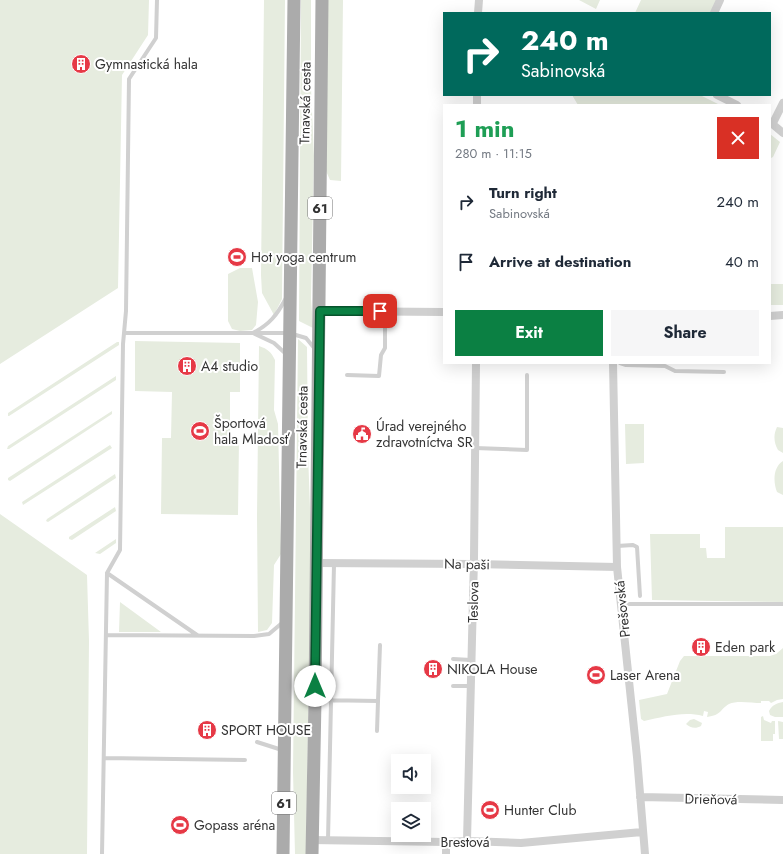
<!DOCTYPE html>
<meta charset="utf-8">
<style>
body{margin:0;font-family:Jost,sans-serif;background:#f6f6f7;color:#1f2937;height:100vh;display:flex;flex-direction:column;font-size:15px;white-space:nowrap}
*{box-sizing:border-box;margin:0}
p{font-size:13px;color:#747a83}
.icon{flex:none;width:22px;height:22px;fill:none;stroke:currentColor;stroke-width:2;stroke-linecap:round;stroke-linejoin:round}
.map{position:relative;flex:1;overflow:hidden}
.panel{position:absolute;left:443px;top:104px;width:328px;height:260px;display:flex;flex-direction:column;background:#fff;border-radius:0px;box-shadow:0 4px 16px #0002}
.panel>*{flex:none}
.top-card{position:absolute;left:443px;top:12px;width:328px;height:84px;border-radius:0px;box-shadow:0 4px 16px #0002;background:#00695c;color:#fff;overflow:hidden}
.tools{position:absolute;left:391px;top:754px;display:grid;gap:8px}
.tools a{display:grid;place-items:center;width:40px;height:40px;border-radius:0px;background:#fff;box-shadow:0 4px 16px #0002;font-size:20px}
.pin{position:absolute;display:grid;place-items:center;width:34px;height:34px;color:#fff;margin:-17px;border-radius:8px;box-shadow:0 2px 6px #0006}
.me{position:absolute;width:44px;margin:-22px;rotate:0deg;stroke-linejoin:round;filter:drop-shadow(0 0 3px #0008)}
.turn{display:flex;align-items:center;gap:14px;height:84px;padding:0 12px;font-size:18px}
.turn .icon{width:52px;height:52px;stroke-width:2.5}
.turn b{display:block;font-size:28px;line-height:34px}
.round{display:grid;place-items:center;flex:none;width:42px;height:42px;border-radius:0px;background:#f6f6f7}
.headline{display:flex;align-items:center;justify-content:space-between;height:68px;padding:0 12px}
h1{font-size:24px;font-weight:700;line-height:30px;color:#1e9e55}
.cta{display:flex;gap:8px;margin-top:auto;padding:8px 12px}
.cta a{flex:1;height:46px;border-radius:0px;background:#0b8043;color:#fff;font-size:16px;font-weight:700;line-height:46px;text-align:center}
.cta a+a{background:#f6f6f7;color:#1f2937}
ul{padding:0;list-style:none}
li{display:flex;align-items:center;gap:12px;height:60px;padding:0 12px}
li div{flex:1}
li b{display:block;font-size:15px}
li em{font-style:normal}
.map>svg:first-child{display:block}
.green{fill:#e6ecdf}
.lines{fill:none;stroke-linecap:round;stroke-linejoin:round}
.service{stroke:#d0d0d0;stroke-width:4}
.minor{stroke:#d0d0d0;stroke-width:8}
.primary{stroke:#ababab;stroke-width:13}
.route-casing{stroke:#07532c;stroke-width:10}
.route{stroke:#0b8043;stroke-width:7}
.labels{text-anchor:middle;dominant-baseline:central;stroke-width:4;stroke-linejoin:round;paint-order:stroke}
.shield{fill:#fff;stroke:#707070;stroke-width:1}
.shield-label{font-size:13px;font-weight:bold;fill:#333}
.poi-label{font-size:14px;fill:#333;stroke:#fff;text-anchor:start}
.street-label{font-size:14px;fill:#333;stroke:#fff}
</style>
<div class="map">
<svg width="783" height="854" viewBox="0 0 783 854">
<rect width="100%" height="100%" fill="#fff"/>
<path class="green" d="M 0,0 L 149,0 L 148,35 L 122,75 L 118,288 L 0,364 Z
M 264,0 L 285,0 L 282,299 L 274,315 L 262,293 L 261,275 Z
M 301,0 L 311,0 L 311,88 L 314,156 L 311,299 L 313,328 L 299,321 Z
M 327,0 L 343,0 L 341,181 L 330,180 L 326,171 Z
M 579,0 L 600,0 L 596,9 Z
M 641,0 L 717,0 L 711,13 L 635,13 Z
M 572,95 L 700,95 L 720,105 L 578,105 Z
M 770,134 L 780,142 L 773,157 L 771,158 L 770,254 Z
M 240,268 L 252,268 L 258,302 L 256,325 L 252,330 L 240,331 L 232,329 L 228,321 L 228,274 Z
M 770,284 L 783,284 L 783,305 L 770,305 Z
M 298,339 L 307,347 L 308,452 L 311,537 L 306,854 L 295,854 L 293,772 Z
M 135,341 L 240,343 L 240,392 L 230,392 L 230,438 L 239,439 L 238,515 L 161,514 L 162,438 L 171,438 L 172,392 L 135,391 Z
M 117,342 L 119,342 L 119,345 L 9,416 L 8,416 L 8,413 Z
M 259,346 C 268,349 271,352 275,360 L 274,410 L 278,424 L 281,554 L 274,565 L 272,623 L 267,630 L 258,632 L 257,516 Z
M 116,376 L 116,380 L 9,449 L 7,449 L 8,446 Z
M 112,411 L 112,414 L 10,481 L 8,480 L 8,478 Z
M 625,424 L 644,424 L 644,463 L 626,464 Z
M 777,427 L 783,428 L 783,453 L 778,450 C 774,443 773,435 777,427 Z
M 110,445 L 112,448 L 23,505 L 22,502 Z
M 783,461 L 783,495 L 777,492 C 773,482 773,467 783,461 Z
M 115,474 L 116,478 L 48,522 L 46,521 L 47,519 Z
M 115,507 L 116,511 L 72,540 L 69,539 L 69,537 Z
M 0,514 L 87,575 L 89,641 L 87,854 L 0,854 Z
M 725,527 L 783,527 L 783,602 L 652,600 L 650,534 L 700,534 L 700,548 L 706,548 L 707,558 L 725,558 Z
M 116,539 L 116,543 L 100,554 L 95,553 Z
M 120,602 L 161,632 L 119,632 Z
M 783,648 L 783,699 L 777,700 L 771,703 L 769,701 L 761,701 L 761,703 C 752,703 737,700 729,704 C 719,710 722,715 707,717 L 708,712 L 704,711 L 703,716 C 683,711 664,717 644,721 L 641,719 L 639,700 L 667,694 L 680,661 L 684,656 L 770,656 L 776,654 Z
M 783,702 L 783,717 L 775,717 L 770,715 L 769,711 C 772,705 777,703 783,702 Z
M 763,716 L 764,720 L 771,723 L 772,721 L 775,721 L 775,734 L 773,734 L 773,741 L 761,741 L 761,717 Z
M 694,719 L 702,723 L 701,726 C 696,729 690,728 686,724 L 690,720 Z
M 778,721 L 783,722 L 783,739 L 779,739 Z"/>
<g class="lines">
<path class="service" d="M 286,298 C 277,315 270,324 253,333 L 274,343 L 286,354
M 125,333 L 289,333 L 306,338 L 315,349
M 620,363 L 626,365 L 665,366 L 675,371 L 724,372
M 347,375 L 379,376 L 381,355 L 385,348 L 385,312
M 475,448 L 527,450 L 527,375
M 617,546 L 633,545 L 637,547 L 640,596
M 107,573 L 197,635
M 620,604 L 783,604
M 106,635 L 254,636 L 269,634 L 282,623
M 453,659 L 471,660
M 453,686 L 471,686
M 318,700 L 378,701 L 380,645
M 377,731 L 378,701
M 257,742 L 282,750
M 104,758 L 245,760
M 328,840 L 334,564
M 102,854 L 107,573 L 120,550 L 123,344 L 126,311 L 129,79 L 156,38 L 157,0"/>
<path class="minor" d="M 478,13 L 479,0
M 714,13 L 720,0
M 717,95 L 737,105
M 477,105 L 477,95
M 770,122 L 783,133
M 773,123 L 783,103
M 320,311 L 444,312
M 770,316 L 783,315
M 613,363 L 617,567 L 637,757 L 645,854
M 316,563 L 473,564 L 617,567
M 640,797 L 783,800
M 311,840 L 446,842 L 467,841 L 521,843 L 642,832
M 467,841 L 474,558 L 476,363
M 446,854 L 446,842"/>
<path class="primary" d="M 283,854 L 294,0
M 312,854 L 315,700 L 322,0"/>
</g>
<g class="lines">
<g class="route-casing">
<path id="route" d="M 315,686 L 320,311 L 380,311"/>
</g>
<use href="#route" class="route"/>
</g>
<defs>
<g id="building-disc" transform="scale(1)"><circle r="9.5" fill="#e63946" stroke="#fff"/><path d="M-4-6H4V6H1V3H-1V6H-4ZM-2.5-4.3h1.7v1.8h-1.7ZM.8-4.3h1.7v1.8H.8ZM-2.5-1h1.7V.8h-1.7ZM.8-1h1.7V.8H.8Z" fill="#fff"/></g>
<g id="stadium-disc" transform="scale(1)"><circle r="9.5" fill="#e63946" stroke="#fff"/><path d="M0-5a6.5 5 0 1 0 0 10a6.5 5 0 1 0 0-10ZM-3.5-1.8h7v3.6h-7Z" fill="#fff"/></g>
<g id="civic-disc" transform="scale(1)"><circle r="9.5" fill="#e63946" stroke="#fff"/><path d="M-.6-6.5H3V-4.5H.6V-3L4-1V1h2V6H-6V1h2V-1L-.6-3ZM-1.2 2.5V6h2.4V2.5Z" fill="#fff"/></g>
</defs>
<g fill-rule="evenodd">
<use href="#building-disc" x="81" y="64"/>
<use href="#stadium-disc" x="237" y="257"/>
<use href="#building-disc" x="187" y="366"/>
<use href="#stadium-disc" x="200" y="431"/>
<use href="#civic-disc" x="362" y="434"/>
<use href="#building-disc" x="701" y="647"/>
<use href="#building-disc" x="433" y="669"/>
<use href="#stadium-disc" x="596" y="675"/>
<use href="#building-disc" x="207" y="730"/>
<use href="#stadium-disc" x="490" y="810"/>
<use href="#stadium-disc" x="180" y="825"/>
</g>
<g class="labels">
<g class="shield">
<rect x="308" y="197" width="24" height="22" rx="3"/>
<rect x="272" y="792" width="24" height="22" rx="3"/>
</g>
<g class="shield-label">
<text x="320" y="208">61</text>
<text x="284" y="803">61</text>
</g>
<g class="poi-label">
<text x="95" y="64">Gymnastická hala</text>
<text x="251" y="257">Hot yoga centrum</text>
<text x="201" y="366">A4 studio</text>
<text x="214" y="423">Športová<tspan x="214" dy="16">hala Mladosť</tspan></text>
<text x="376" y="426">Úrad verejného<tspan x="376" dy="16">zdravotníctva SR</tspan></text>
<text x="715" y="647">Eden park</text>
<text x="447" y="669">NIKOLA House</text>
<text x="610" y="675">Laser Arena</text>
<text x="221" y="730">SPORT HOUSE</text>
<text x="504" y="810">Hunter Club</text>
<text x="194" y="825">Gopass aréna</text>
</g>
<g class="street-label">
<text transform="translate(305 103) rotate(-89)">Trnavská cesta</text>
<text transform="translate(302 427) rotate(-89)">Trnavská cesta</text>
<text transform="translate(467 564) rotate(1)">Na paši</text>
<text transform="translate(473 602) rotate(-89)">Teslova</text>
<text transform="translate(622 609) rotate(-96)">Prešovská</text>
<text transform="translate(711 799) rotate(1)">Drieňová</text>
<text x="465" y="842">Brestová</text>
</g>
</g>
</svg>
<div class="tools">
<a><svg class="icon" aria-label="sound" viewBox="0 0 24 24"><path d="M4 9h4l5-4v14l-5-4H4zM17 9q2 3 0 6"/></svg></a>
<a><svg class="icon" aria-label="layers" viewBox="0 0 24 24"><path d="M12 4l9 5-9 5-9-5zM3 14l9 5 9-5"/></svg></a>
</div>
<div class="pin" style="left:380px;top:311px;background:#d93025"><svg class="icon" aria-label="arrive" viewBox="0 0 24 24"><path d="M6 21V4h12l-3 4 3 4H6"/></svg></div>
<svg class="me" style="left:315px;top:686px" viewBox="-20 -20 40 40"><circle r="19" fill="#fff"/><path d="M0-13L10 11 0 6-10 11z" fill="#0b8043"/></svg>
<div class="top-card">
<div class="turn"><svg class="icon" aria-label="right" viewBox="0 0 24 24"><path d="M7 20v-9h11M14 6l5 5-5 5"/></svg><div><b>240 m</b>Sabinovská</div></div>
</div>
<section class="panel">
<div class="headline"><div><h1>1 min</h1><p>280 m · 11:15</p></div><a class="round" style="background:#d93025;color:#fff"><svg class="icon" aria-label="close" viewBox="0 0 24 24"><path d="M6 6l12 12M18 6L6 18"/></svg></a></div>
<ul>
<li><svg class="icon" aria-label="right" viewBox="0 0 24 24"><path d="M7 20v-9h11M14 6l5 5-5 5"/></svg><div><b>Turn right</b><p>Sabinovská</p></div><em>240 m</em></li>
<li><svg class="icon" aria-label="arrive" viewBox="0 0 24 24"><path d="M6 21V4h12l-3 4 3 4H6"/></svg><div><b>Arrive at destination</b></div><em>40 m</em></li>
</ul>
<div class="cta"><a>Exit</a><a>Share</a></div>
</section>
</div>
